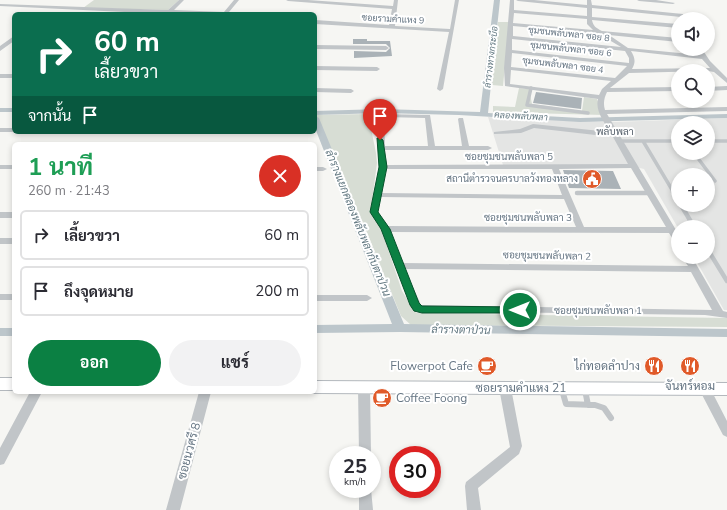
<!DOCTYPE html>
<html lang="th">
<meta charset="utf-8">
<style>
body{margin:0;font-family:"Nunito Sans",Sarabun,sans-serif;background:#f2f2f3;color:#2b2b33;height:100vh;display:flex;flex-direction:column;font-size:15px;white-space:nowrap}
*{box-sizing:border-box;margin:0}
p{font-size:13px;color:#7c7c81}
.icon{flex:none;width:22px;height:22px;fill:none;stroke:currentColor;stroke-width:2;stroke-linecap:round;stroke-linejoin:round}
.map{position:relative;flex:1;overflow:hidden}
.details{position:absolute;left:12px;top:142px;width:305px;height:252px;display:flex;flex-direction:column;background:#fff;border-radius:6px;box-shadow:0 2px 6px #0003}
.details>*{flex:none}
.banner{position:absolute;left:12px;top:12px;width:305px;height:122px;border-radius:6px;box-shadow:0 2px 6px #0003;background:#0b6e4f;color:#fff;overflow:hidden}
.buttons{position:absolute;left:671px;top:12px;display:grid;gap:8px}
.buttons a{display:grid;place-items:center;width:44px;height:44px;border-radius:50%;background:#fff;box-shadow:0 2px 6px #0003;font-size:20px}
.speed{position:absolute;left:329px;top:446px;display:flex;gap:8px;font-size:20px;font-weight:700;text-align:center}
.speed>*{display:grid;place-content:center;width:52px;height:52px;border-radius:50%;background:#fff;box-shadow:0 2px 6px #0003;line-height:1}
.speed small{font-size:10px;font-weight:400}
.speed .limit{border:6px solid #d22;background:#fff;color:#111}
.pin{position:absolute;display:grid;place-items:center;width:34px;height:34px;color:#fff;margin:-41px -17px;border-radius:50% 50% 50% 0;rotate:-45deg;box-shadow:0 0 4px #0007}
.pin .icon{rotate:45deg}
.me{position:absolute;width:44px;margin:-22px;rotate:270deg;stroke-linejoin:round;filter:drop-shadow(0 0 3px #0008)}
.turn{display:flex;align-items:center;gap:14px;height:84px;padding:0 16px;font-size:18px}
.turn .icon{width:52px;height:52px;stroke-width:2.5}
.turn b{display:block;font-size:28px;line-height:34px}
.then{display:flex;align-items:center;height:38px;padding:0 16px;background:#0003;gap:8px;font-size:15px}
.round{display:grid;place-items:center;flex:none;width:42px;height:42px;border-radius:21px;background:#f2f2f3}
.head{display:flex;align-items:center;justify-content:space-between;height:68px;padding:0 16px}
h1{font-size:24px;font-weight:700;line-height:30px;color:#1e9e55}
.button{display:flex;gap:8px;margin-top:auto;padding:8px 16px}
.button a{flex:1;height:46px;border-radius:24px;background:#0b8043;color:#fff;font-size:16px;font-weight:700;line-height:46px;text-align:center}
.button a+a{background:#f2f2f3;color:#2b2b33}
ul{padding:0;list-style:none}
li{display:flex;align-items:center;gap:12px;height:50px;margin:0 8px 6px;padding:0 8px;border:2px solid #e1e1e2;border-radius:6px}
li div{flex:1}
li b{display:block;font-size:15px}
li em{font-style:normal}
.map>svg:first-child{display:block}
.built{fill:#e4e5e4;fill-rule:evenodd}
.green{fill:#d7ddd4}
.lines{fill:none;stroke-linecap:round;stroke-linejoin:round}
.canal{fill:#bcc6cb;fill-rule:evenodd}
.building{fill:#aab2b7}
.secondary-casing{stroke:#b3b8bd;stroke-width:2}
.lane-far2{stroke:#c1c5c8;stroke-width:3.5}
.lane-far1{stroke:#c1c5c8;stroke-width:4.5}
.lane{stroke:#c1c5c8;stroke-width:6}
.street{fill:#c1c5c8;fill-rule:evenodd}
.secondary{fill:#fff;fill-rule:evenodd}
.route{fill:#0b8043;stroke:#07532c}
.labels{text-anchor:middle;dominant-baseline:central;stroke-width:4;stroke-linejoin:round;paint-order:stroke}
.far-street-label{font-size:9px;fill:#657583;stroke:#fff}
.far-water-label{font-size:9px;font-style:italic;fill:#617780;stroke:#fff}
.far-quarter-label{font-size:10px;fill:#535e69;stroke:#fff}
.street-label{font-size:10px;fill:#657583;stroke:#fff}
.poi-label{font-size:10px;fill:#657583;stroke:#fff;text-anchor:end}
.water-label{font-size:11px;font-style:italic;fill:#617780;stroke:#fff}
.near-poi-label{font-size:12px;fill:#657583;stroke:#fff;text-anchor:end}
.near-street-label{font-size:12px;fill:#657583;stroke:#fff}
</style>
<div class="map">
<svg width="727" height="510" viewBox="0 0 727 510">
<rect width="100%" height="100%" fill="#f6f6f3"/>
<path class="built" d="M 488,117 L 614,122 L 727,118 L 727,310 L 724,310 L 694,257 L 708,257 L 708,227 L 678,227 L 678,228 L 644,169 L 627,165 L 503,165 ZM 678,123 L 708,123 L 708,153 L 678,153 ZM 678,175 L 708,175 L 708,205 L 678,205 Z"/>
<path class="green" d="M 94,0 L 179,0 L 168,10 L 83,8 Z
M 498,22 L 509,22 L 503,86 L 492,85 L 491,65 Z
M 519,88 L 529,89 L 532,104 L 582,111 L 584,97 L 597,99 L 603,115 L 493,112 L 493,106 L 515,107 Z
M 368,114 L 376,153 L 377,163 L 372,201 L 402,291 L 416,313 L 727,318 L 727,327 L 411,325 L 401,316 L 366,230 L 316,115 Z"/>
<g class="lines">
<path class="canal" d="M 494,0 L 500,0 L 488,113 L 580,118 L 727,114 L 727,118 L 580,122 L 459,115 L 382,113 L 315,115 L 315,111 L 382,109 L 480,112 Z
M 0,108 L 14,108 L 14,112 L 0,112 Z
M 315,116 L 319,118 L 404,324 L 727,329 L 727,337 L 400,332 L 315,333 L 315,325 L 392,324 L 315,128 Z
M 0,328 L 14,328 L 14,336 L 0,336 Z"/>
</g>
<path class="building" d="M 353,39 L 367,39 L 367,41 L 390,41 L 392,56 L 354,58 L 354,51 L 386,52 L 390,48 L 386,44 L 353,44 Z
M 536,92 L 582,98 L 581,109 L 533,103 Z
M 563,170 L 613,171 L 621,189 L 569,188 Z"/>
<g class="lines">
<g class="secondary-casing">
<path id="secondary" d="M 0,378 L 14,378 L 14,390 L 0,390 Z
M 315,381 L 727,383 L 727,395 L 315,393 L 311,392 L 315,392 Z"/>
</g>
<path class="lane-far2" d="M 531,88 L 527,105 L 588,113
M 620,141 L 678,141
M 643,141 L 674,193
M 708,141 L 727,141
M 694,153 L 715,181
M 577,193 L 650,193"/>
<path class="lane-far1" d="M 673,192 L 678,200
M 577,193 L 650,193
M 681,205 L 694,227
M 708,250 L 727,281"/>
<path class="lane" d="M 562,390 L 566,404 L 595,405 L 604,408 L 611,418
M 585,390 L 588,405"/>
<path class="street" d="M 179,0 L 184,0 L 174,10 L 224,12 L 234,0 L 239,0 L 229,12 L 233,14 L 166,14 L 0,6 L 0,4 L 168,10 Z
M 286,0 L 308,0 L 393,6 L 394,0 L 398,0 L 395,26 L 450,29 L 455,0 L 459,0 L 443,89 L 440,91 L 437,89 L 449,32 L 315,24 L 315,20 L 389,25 L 392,9 L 288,1 Z
M 510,0 L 514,0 L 514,10 L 587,16 L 587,8 L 518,1 L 516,0 L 534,0 L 587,5 L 587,0 L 591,0 L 592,5 L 683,14 L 683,16 L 681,17 L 592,8 L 592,17 L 678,24 L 678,28 L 592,20 C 593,26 596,28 602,31 L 678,38 L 678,42 L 609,35 L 628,48 L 700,55 L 696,49 L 702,49 L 710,61 L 727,78 L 727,83 L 714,72 L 708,71 L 629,73 L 610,88 L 678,87 L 678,91 L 607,92 C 604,98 603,104 605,110 L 727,107 L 727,111 L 607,114 L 676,230 L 678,234 L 678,244 L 675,243 L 669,233 L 390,232 L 403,263 L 688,266 L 682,257 L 692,257 L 723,311 L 727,312 L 727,318 L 705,315 L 418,311 L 412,307 L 381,229 L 370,212 L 379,167 L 377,117 L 380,114 L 430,115 L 435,146 L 462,146 L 458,119 L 459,118 L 463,118 L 469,146 L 488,146 L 492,148 L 488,150 L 385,150 L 387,165 L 628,164 L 613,137 L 534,128 L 521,133 L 494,134 L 494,132 L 520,129 L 533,124 L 610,132 C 604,122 595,111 598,99 L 505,86 L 504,68 ZM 514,13 L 587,19 L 587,24 L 593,30 L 513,23 ZM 513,26 L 599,34 L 621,47 L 513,36 ZM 512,39 L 625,51 L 629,58 L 629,63 L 512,50 ZM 631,51 L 702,59 L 710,68 L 632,69 C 636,62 635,58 631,51 ZM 512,53 L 627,66 L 615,78 L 511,67 ZM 511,70 L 611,81 L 602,89 L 599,95 L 510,84 ZM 384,117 L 425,118 L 428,146 L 385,146 ZM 631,168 L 666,227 L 584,227 L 559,169 ZM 386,169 L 552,169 L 562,195 L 382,193 ZM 381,197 L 564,199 L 576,227 L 388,226 L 378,212 ZM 405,269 L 691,272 L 712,310 L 421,305 Z
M 637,0 L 656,0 L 675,3 L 673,4 L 639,1 Z
M 14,36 L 14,41 L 0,51 L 0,46 Z
M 315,45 L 386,46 L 389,48 L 386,50 L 315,49 Z
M 315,66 L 377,67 L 380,69 L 377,71 L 315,70 Z
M 0,74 L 14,74 L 14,78 L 0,78 Z
M 727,86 L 727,90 L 708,91 L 708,87 Z
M 315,88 L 351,89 L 354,91 L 351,93 L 315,92 Z
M 0,128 L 14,128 L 14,132 L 0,132 Z
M 0,165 L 14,165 L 14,169 L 0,169 Z
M 315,167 L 323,167 L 327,169 L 323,171 L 315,171 Z
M 0,212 L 14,212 L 14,218 L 0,218 Z
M 0,238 L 14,238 L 14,244 L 0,244 Z
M 0,294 L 14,294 L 14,300 L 0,300 Z
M 315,295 L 367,295 L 372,298 L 367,301 L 315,301 Z
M 364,383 L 368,384 L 370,387 L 371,455 L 359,455 L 358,387 L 360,384 Z
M 505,384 L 509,385 L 511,388 L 522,446 L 519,454 L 478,488 L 481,510 L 467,510 L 465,486 L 466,482 L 510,447 L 499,388 L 501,385 Z
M 705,385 L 709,386 L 727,421 L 727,437 L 723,435 L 699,389 L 701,386 Z
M 30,392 L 42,392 L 4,464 L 0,465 L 0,448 Z
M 199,392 L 211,392 L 180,510 L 166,510 Z
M 359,489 L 371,489 L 373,510 L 359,510 Z"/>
<use href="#secondary" class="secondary"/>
</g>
<path class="route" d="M 377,138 L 380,138 L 383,140 L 387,167 L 378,212 L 390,229 L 419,303 L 422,306 L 520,307 L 525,310 L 523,313 L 422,313 L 414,311 L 410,305 L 381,229 L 370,212 L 379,167 Z"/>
<defs>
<g id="civic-disc" transform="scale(1)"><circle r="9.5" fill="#e05a29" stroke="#fff"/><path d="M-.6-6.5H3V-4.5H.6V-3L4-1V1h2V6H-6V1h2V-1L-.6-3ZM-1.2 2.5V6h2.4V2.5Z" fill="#fff"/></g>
<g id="cafe-disc" transform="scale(1)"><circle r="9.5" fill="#e05a29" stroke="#fff"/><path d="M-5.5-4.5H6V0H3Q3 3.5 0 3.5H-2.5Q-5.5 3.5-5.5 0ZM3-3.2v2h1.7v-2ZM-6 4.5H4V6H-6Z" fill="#fff"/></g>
<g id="restaurant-disc" transform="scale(1)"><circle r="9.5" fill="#e05a29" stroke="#fff"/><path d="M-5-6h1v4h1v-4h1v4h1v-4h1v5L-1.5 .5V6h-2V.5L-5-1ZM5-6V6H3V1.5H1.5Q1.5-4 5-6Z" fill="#fff"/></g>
</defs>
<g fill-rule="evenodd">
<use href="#civic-disc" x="592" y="179"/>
<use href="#cafe-disc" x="487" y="366"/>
<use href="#restaurant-disc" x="654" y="366"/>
<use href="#restaurant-disc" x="690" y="366"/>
<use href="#cafe-disc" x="382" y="398"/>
</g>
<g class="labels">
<g class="far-street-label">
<text transform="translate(393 19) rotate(3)">ซอยรามคำแหง 9</text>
<text transform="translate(569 34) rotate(6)">ชุมชนพลับพลา ซอย 8</text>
<text transform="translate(571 49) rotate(6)">ชุมชนพลับพลา ซอย 6</text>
<text transform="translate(563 65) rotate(7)">ชุมชนพลับพลา ซอย 4</text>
</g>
<g class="far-water-label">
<text transform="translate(491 57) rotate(-83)">ลำรางทางกระบือ</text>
<text transform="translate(521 116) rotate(3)">คลองพลับพลา</text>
</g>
<g class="far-quarter-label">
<text x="615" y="132">พลับพลา</text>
</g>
<g class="street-label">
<text x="509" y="157">ซอยชุมชนพลับพลา 5</text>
<text x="528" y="218">ซอยชุมชนพลับพลา 3</text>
<text transform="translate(547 256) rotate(1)">ซอยชุมชนพลับพลา 2</text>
<text x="598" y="311">ซอยชุมชนพลับพลา 1</text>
</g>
<g class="poi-label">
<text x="578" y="179">สถานีตำรวจนครบาลวังทองหลาง</text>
</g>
<g class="water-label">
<text transform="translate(358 223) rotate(68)">ลำรางแยกคลองพลับพลากับตาป่วน</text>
<text transform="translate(461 330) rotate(1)">ลำรางตาป่วน</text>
</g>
<g class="near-poi-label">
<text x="473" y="366">Flowerpot Cafe</text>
<text x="640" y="366">ไก่ทอดลำปาง</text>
<text x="690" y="386" text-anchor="middle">จันทร์หอม</text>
<text x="396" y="398" text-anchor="start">Coffee Foong</text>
</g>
<g class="near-street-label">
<text x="521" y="388">ซอยรามคำแหง 21</text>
<text transform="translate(189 451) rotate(-75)">ซอยนวศรี 8</text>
</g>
</g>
</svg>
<div class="buttons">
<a><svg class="icon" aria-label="sound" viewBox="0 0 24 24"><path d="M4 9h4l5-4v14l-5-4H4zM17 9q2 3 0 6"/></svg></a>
<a><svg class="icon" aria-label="search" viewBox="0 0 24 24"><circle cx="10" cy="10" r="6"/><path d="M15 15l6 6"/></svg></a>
<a><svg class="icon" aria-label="layers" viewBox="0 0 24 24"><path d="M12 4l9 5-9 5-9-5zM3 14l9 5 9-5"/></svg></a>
<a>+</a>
<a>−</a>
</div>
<div class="speed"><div>25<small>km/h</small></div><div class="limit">30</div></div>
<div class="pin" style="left:380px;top:140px;background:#d93025"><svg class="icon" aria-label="arrive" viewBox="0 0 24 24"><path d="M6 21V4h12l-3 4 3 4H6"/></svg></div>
<svg class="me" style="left:520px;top:310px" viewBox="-20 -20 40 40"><circle r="17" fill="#0b8043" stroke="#fff" stroke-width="3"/><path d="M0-11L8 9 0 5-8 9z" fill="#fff"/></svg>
<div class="banner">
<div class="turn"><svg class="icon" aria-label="right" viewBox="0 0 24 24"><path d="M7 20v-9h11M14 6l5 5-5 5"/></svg><div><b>60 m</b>เลี้ยวขวา</div></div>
<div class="then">จากนั้น<svg class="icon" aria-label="arrive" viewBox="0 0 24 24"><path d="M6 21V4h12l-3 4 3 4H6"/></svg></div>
</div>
<section class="details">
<div class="head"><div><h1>1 นาที</h1><p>260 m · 21:43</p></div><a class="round" style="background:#d93025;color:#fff"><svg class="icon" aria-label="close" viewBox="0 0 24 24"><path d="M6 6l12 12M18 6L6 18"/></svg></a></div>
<ul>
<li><svg class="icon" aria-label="right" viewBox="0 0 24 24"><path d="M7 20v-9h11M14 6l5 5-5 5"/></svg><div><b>เลี้ยวขวา</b></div><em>60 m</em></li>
<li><svg class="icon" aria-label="arrive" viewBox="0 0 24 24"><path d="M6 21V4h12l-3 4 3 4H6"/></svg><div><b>ถึงจุดหมาย</b></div><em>200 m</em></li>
</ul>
<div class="button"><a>ออก</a><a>แชร์</a></div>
</section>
</div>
